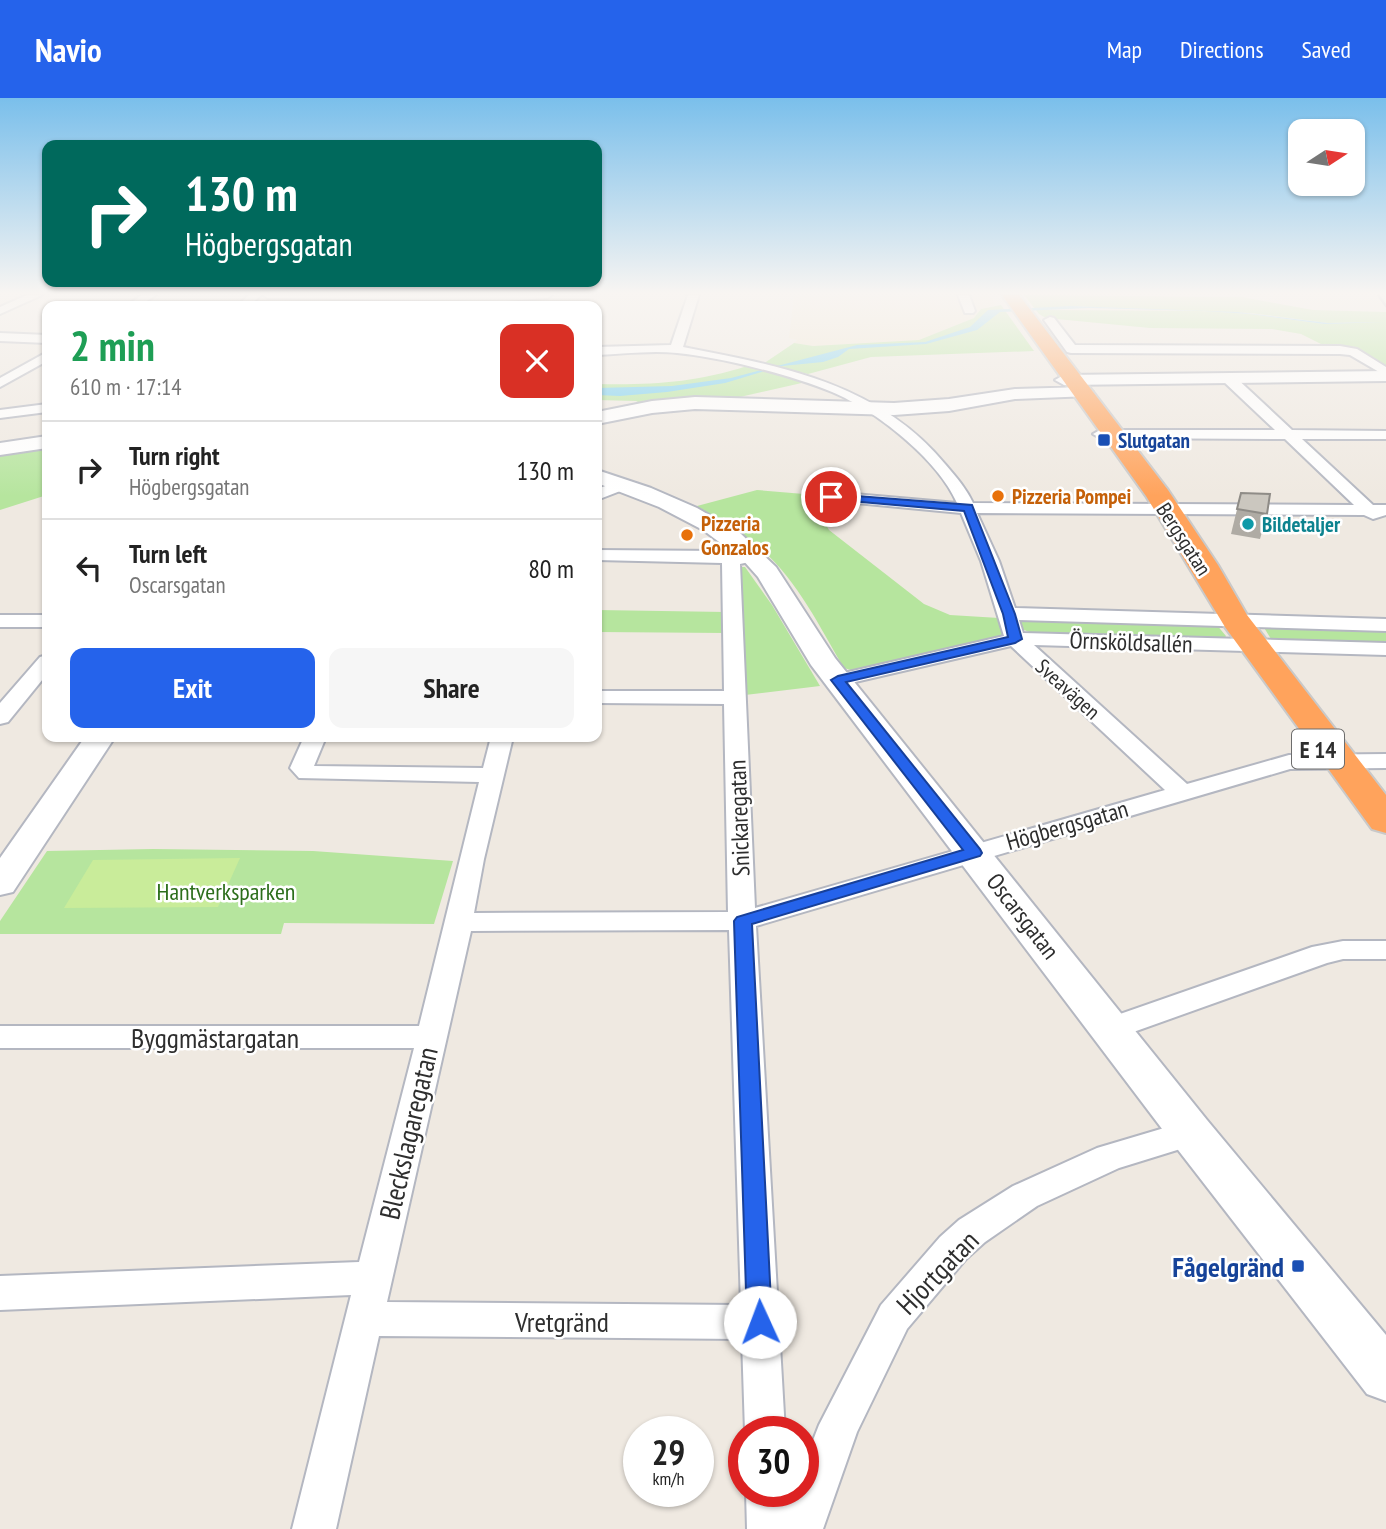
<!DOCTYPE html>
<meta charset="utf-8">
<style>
body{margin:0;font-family:"PT Sans Narrow",sans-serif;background:#f6f6f6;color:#222;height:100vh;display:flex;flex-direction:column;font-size:26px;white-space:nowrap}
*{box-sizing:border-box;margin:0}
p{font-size:23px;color:#767676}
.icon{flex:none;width:38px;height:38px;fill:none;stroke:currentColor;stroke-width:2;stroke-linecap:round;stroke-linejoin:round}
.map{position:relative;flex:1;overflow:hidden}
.panel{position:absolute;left:42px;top:203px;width:560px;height:441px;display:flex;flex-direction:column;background:#fff;border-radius:14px;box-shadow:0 2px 5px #0004}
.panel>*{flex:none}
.hud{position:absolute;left:42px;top:42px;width:560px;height:147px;border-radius:14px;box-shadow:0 2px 5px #0004;background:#00695c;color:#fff;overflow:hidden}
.needle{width:46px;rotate:78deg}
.controls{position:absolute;left:1288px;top:21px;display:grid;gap:14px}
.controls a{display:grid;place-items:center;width:77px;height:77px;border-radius:14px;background:#fff;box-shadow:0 2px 5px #0004;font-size:35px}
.speed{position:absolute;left:623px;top:1318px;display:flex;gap:14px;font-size:35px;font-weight:700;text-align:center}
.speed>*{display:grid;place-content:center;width:91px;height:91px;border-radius:50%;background:#fff;box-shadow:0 2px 5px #0004;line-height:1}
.speed small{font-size:18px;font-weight:400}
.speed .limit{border:10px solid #d22;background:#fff;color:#111}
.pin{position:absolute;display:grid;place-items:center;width:60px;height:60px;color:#fff;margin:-30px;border:4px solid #fff;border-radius:50%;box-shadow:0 2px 7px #0007}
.me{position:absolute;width:77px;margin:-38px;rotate:358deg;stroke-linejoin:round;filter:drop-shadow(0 0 5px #0008)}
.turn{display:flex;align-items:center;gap:24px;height:147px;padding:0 28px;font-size:32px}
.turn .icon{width:91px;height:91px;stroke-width:2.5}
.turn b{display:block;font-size:49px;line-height:60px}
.round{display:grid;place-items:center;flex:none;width:74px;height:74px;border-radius:14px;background:#f6f6f6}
.headline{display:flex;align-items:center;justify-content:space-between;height:119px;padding:0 28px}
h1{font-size:42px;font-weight:700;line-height:52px;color:#1e9e55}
.action{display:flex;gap:14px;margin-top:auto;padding:14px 28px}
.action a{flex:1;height:80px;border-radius:14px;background:#2563eb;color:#fff;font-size:28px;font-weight:700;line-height:80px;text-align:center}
.action a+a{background:#f6f6f6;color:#222}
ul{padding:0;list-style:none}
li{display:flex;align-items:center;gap:21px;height:98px;padding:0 28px;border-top:2px solid #e0e0e0}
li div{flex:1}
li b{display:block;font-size:26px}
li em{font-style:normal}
header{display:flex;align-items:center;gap:42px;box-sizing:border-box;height:98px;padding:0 35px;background:#2563eb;color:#fff}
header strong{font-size:33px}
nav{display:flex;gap:38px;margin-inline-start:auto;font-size:24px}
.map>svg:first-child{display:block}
.education{fill:#f0e6d1}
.green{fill:#b6e59e;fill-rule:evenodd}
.pitch{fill:#c9ec9a}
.water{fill:#75cff0}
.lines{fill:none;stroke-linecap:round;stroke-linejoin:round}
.street-casing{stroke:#b4b7c1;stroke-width:4}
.secondary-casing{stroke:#b4b7c1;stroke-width:4}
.highway-casing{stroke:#c9c9c9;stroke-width:4}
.street{fill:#fff;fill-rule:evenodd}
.secondary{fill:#fff;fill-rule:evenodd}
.highway{fill:#ffa35c;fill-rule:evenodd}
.rail{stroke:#a3a6b8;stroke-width:2.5}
.wall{fill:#afaba4}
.building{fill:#cbc7bf;stroke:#8e8b86;stroke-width:2}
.route{fill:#2563eb;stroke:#184099;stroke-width:2}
.transit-dot{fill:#1a4fb4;stroke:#fff;stroke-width:2.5}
.food-dot{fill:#e8710a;stroke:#fff;stroke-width:2.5}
.culture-dot{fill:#0f9aa8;stroke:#fff;stroke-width:2.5}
.labels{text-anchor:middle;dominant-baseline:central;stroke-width:5;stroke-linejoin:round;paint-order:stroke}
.far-transit-label{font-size:21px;font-weight:bold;fill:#164399;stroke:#fff;text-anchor:start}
.far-food-label{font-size:21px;font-weight:bold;fill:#c56008;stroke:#fff;text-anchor:start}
.far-culture-label{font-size:21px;font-weight:bold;fill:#0d838f;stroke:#fff;text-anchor:start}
.far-street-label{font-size:21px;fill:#2e2e2e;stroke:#fff}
.shield{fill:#fff;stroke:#6d6d6d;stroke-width:2}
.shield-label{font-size:23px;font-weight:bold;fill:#2e2e2e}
.street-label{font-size:24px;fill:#2e2e2e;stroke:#fff}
.park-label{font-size:24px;fill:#2c6e1b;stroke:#fff}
.near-street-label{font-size:28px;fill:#2e2e2e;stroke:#fff}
.near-transit-label{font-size:28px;font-weight:bold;fill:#164399;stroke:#fff;text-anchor:end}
</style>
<header>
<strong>Navio</strong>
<nav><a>Map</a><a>Directions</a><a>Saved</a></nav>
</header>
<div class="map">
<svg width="1386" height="1431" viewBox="0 0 1386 1431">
<rect width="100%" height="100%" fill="#efe9e1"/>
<path class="education" d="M 794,197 L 991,197 L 995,207 L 981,211 L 974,220 L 919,242 L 813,248 L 794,245 L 797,242 L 789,240 Z"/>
<path class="green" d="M 1024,197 L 1242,199 L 1313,212 L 1386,214 L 1386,269 L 1355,249 L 1331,246 L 1336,251 L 1331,251 L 1301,236 L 1272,231 L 1150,230 L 1046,220 L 1039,216 ZM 1071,208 L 1250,215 L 1328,225 L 1376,224 L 1324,226 L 1250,216 L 1204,213 L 1043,212 Z
M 1001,207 L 1034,253 L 871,259 L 808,276 L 763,266 L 794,245 L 813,248 L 919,242 L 974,220 L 981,211 Z
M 747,268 L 806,284 L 731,301 L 644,307 L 636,303 L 597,302 L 597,286 C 651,287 694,285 747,268 Z
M 47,349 L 47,397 L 0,412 L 0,356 Z
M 757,392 L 804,396 L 811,401 L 829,432 L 924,506 L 950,517 L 999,520 L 1004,536 C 990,550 881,567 854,573 L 844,570 C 819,528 798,483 760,450 C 741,434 718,421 697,408 Z
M 740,469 L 745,469 L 772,507 L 820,588 L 745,597 Z
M 597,512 L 726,514 L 726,535 L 597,534 Z
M 1022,521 L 1216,526 L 1226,538 L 1224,541 L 1034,536 L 1022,531 L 1020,524 Z
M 1263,528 L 1386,530 L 1386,547 L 1278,544 L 1271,541 Z
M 153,751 L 313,753 L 453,763 L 434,826 L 284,825 L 281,836 L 0,836 L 0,823 L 47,753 Z"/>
<path class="pitch" d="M 240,760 L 218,809 L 64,810 L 93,762 Z"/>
<path class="water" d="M 1071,208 L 1237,214 L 1328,225 L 1386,224 L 1324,226 L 1250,216 L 1204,213 L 1089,210 L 1000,214 L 977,232 L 926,246 L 849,251 L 838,259 L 823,264 L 782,268 L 725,285 L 667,294 L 620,298 L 597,297 L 597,290 L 672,288 L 731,280 L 857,247 L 925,244 L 970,229 L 988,212 Z"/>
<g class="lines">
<g class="street-casing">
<path id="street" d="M 27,197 L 42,197 L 0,216 L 0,209 Z
M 142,197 L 156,197 L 139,208 L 126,208 Z
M 249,197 L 261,197 L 249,208 L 237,208 Z
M 263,197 L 552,197 L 547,200 L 505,203 L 268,200 Z
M 688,197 L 699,197 L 683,249 C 781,268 878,285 945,366 C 956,379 966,390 973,405 L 1354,407 L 1285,341 L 1100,340 L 1093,336 L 1100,332 L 1275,332 L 1223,283 L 1222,280 L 1228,276 L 1233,277 L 1292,332 L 1386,333 L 1386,341 L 1302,341 L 1373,407 L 1386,407 L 1386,417 L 1373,421 L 1364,417 L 977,415 L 999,463 L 1015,510 L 1386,521 L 1386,533 L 1019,522 L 1023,535 L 1386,545 L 1386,557 L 1034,547 L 1187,686 L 1289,657 L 1386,656 L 1386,670 L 1290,671 L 756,828 L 785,1334 L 745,1334 L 742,1241 L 379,1238 L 336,1431 L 292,1431 L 351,1197 L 0,1212 L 0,1178 L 359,1164 L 414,950 L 0,950 L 0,928 L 419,928 L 479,684 L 299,680 L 290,670 L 304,639 L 326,639 L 314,668 L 483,670 L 491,639 L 513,639 L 484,761 L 474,815 L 728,814 L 724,606 L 597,605 L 597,593 L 724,593 L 722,465 L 597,462 L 597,452 L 722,453 L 733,457 L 752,453 L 758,454 L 761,458 L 758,462 L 740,466 L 755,810 L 1165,692 L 1011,548 L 838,588 L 831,586 L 828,582 L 831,578 L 1004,538 L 981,463 L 961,415 L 825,402 L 823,399 L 831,394 L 957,405 C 938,361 875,312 832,294 C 791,277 720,259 677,255 C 651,252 623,256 597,257 L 597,249 L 671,247 ZM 729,832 L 741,1207 L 387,1204 L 471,833 Z
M 958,197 L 969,197 L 975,213 L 973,215 L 965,215 Z
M 1050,219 L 1054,220 L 1075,247 L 1340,248 L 1357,251 L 1386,269 L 1386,278 L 1350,257 L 1340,256 L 1071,255 L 1067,254 L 1044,222 Z
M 0,235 L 47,237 L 47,245 L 0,243 Z
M 47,254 L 47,263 L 0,289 L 0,280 Z
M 47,306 L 47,314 L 0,320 L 0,312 Z
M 622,382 L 630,387 L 628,390 L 597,402 L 597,391 Z
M 0,517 L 47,517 L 47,529 L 0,529 Z
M 47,557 L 47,576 L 8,624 L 0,626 L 0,605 L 40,559 Z
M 1343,843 L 1386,843 L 1386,861 L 1343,861 L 1327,865 L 1111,942 L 1100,939 L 1096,931 L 1100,923 L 1312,849 Z
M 1191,1022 L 1203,1026 L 1207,1035 L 1203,1044 L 1119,1070 L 1037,1108 L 985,1144 L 966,1161 L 907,1231 L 857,1334 L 823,1431 L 747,1431 L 746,1393 L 788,1393 L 789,1405 L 794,1393 L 803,1393 L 803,1368 L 819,1327 L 881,1207 L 940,1139 L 959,1122 L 1013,1088 L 1097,1050 Z"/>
</g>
<g class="secondary-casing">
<path id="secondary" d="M 1386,273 L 1386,283 L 1064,287 L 1055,282 L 1064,277 Z
M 1084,289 L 1093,294 L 1090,298 L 1015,301 L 949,313 L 894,317 L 695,311 L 652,315 L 597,326 L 597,314 L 652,303 L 695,299 L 894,305 L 949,301 L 1015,291 Z
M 47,338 L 47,350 L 0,357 L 0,345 Z
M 597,372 L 651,390 L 697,410 L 740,435 L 776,469 L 835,560 L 1207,1022 L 1386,1237 L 1386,1303 L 1367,1296 L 1175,1048 L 811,567 L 758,479 L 742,461 L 703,432 L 659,409 L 597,385 Z
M 85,639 L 115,639 L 13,794 L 0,797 L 0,760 Z"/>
</g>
<g class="highway-casing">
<path id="highway" d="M 1002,197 L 1019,197 L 1168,392 L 1218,467 L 1247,517 L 1386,697 L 1386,735 L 1372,731 L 1225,529 L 1146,398 Z"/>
</g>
<use href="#street" class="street"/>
<use href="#secondary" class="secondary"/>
<use href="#highway" class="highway"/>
<path class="rail" d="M 1378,197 L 1386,208"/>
</g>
<path class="wall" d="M 1241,395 L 1267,416 L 1260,441 L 1231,436 Z"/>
<path class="building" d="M 1241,395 L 1270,396 L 1267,416 L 1237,411 Z"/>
<linearGradient id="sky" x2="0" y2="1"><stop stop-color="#7abfeb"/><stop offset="0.49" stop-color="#f8f5f2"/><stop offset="1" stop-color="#f8f5f2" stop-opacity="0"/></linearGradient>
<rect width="1386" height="398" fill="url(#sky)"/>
<path class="route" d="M 831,396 L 972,407 L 1015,516 L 1022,541 L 1015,545 L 846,584 L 980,751 L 982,755 L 980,758 L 752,826 L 772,1224 L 769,1232 L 760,1236 L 751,1232 L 747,1224 L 734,823 L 737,819 L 963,752 L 831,582 L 838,578 L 1008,539 L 1003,516 L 964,413 L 827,401 L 826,399 Z"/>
<g class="transit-dot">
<rect x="1097" y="335" width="14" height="14" rx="3.5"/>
<rect x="1291" y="1161" width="14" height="14" rx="3.5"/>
</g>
<g class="food-dot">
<circle cx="998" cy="398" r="7"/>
<circle cx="687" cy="437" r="7"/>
</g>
<circle class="culture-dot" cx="1248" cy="426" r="7"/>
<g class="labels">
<g class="far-transit-label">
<text x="1118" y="342">Slutgatan</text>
</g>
<g class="far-food-label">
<text x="1012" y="398">Pizzeria Pompei</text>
<text x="701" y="425">Pizzeria<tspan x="701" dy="24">Gonzalos</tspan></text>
</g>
<g class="far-culture-label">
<text x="1262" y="426">Bildetaljer</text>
</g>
<g class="far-street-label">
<text transform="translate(1184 441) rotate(57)">Bergsgatan</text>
<text transform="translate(1068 591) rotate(42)">Sveavägen</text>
</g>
<rect class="shield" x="1292" y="631.5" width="52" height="39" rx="5"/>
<g class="shield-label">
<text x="1318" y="651">E 14</text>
</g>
<g class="street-label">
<text transform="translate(1131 544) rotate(2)">Örnsköldsallén</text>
<text transform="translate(739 720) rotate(-92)">Snickaregatan</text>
<text transform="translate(1067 727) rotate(-16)">Högbergsgatan</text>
<text transform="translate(1023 818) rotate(52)">Oscarsgatan</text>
</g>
<g class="park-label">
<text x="226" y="793">Hantverksparken</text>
</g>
<g class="near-street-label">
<text x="215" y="939">Byggmästargatan</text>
<text transform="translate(408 1035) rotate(-77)">Bleckslagaregatan</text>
<text transform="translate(937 1174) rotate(-46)">Hjortgatan</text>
<text x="562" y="1223">Vretgränd</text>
</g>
<g class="near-transit-label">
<text x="1284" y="1168">Fågelgränd</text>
</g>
</g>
</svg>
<div class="controls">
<a><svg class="needle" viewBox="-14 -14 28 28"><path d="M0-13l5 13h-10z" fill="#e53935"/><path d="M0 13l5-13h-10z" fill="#767676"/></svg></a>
</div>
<div class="speed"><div>29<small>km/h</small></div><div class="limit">30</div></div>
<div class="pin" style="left:831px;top:399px;background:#d93025"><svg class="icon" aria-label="arrive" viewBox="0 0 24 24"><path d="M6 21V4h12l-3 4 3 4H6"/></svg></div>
<svg class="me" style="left:760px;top:1224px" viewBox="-20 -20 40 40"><circle r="19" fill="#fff"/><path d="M0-13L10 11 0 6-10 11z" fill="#2563eb"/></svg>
<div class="hud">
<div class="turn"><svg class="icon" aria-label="right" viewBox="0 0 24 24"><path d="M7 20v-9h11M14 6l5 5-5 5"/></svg><div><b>130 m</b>Högbergsgatan</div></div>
</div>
<section class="panel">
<div class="headline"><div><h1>2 min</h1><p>610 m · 17:14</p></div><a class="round" style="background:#d93025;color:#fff"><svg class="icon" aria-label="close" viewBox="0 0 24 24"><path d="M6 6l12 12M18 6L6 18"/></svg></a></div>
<ul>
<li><svg class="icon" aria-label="right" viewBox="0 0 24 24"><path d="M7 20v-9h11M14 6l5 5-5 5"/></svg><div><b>Turn right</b><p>Högbergsgatan</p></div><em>130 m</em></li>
<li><svg class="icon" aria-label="left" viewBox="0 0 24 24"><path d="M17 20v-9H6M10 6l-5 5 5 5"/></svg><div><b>Turn left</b><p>Oscarsgatan</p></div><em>80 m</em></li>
</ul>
<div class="action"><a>Exit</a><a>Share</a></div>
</section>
</div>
